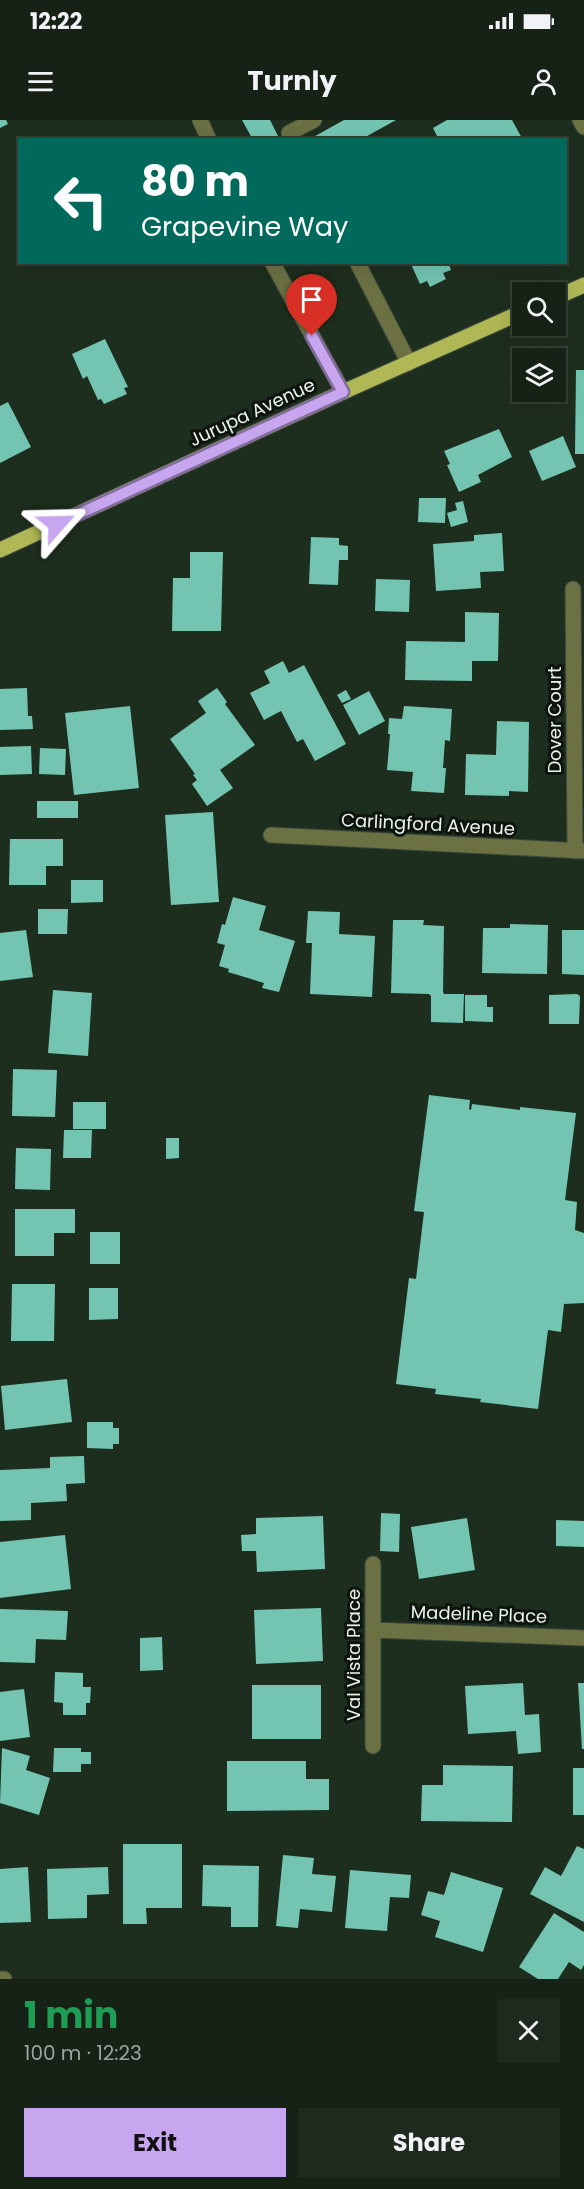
<!DOCTYPE html>
<meta charset="utf-8">
<style>
body{margin:0;font-family:Poppins,sans-serif;background:#1f2a1f;color:#f1f3f6;height:100vh;display:flex;flex-direction:column;font-size:22px;white-space:nowrap}
*{box-sizing:border-box;margin:0}
p{font-size:20px;color:#9ea4a1}
.icon{flex:none;width:33px;height:33px;fill:none;stroke:currentColor;stroke-width:2;stroke-linecap:round;stroke-linejoin:round}
.map{position:relative;height:1859px;overflow:hidden}
.side{display:flex;flex-direction:column;background:#162216;flex:1}
.side>*{flex:none}
.top-card{position:absolute;left:18px;top:18px;width:549px;height:126px;border-radius:0px;box-shadow:0 6px 24px #0002,0 0 0 2px #353f35;background:#00695c;color:#fff;overflow:hidden}
.controls{position:absolute;left:512px;top:162px;display:grid;gap:12px}
.controls a{display:grid;place-items:center;width:54px;height:54px;border-radius:0px;background:#162216;box-shadow:0 6px 24px #0002,0 0 0 2px #353f35;font-size:30px}
.pin{position:absolute;display:grid;place-items:center;width:51px;height:51px;color:#fff;margin:-62px -26px;border-radius:50% 50% 50% 0;rotate:-45deg;box-shadow:0 0 6px #0007}
.pin .icon{rotate:45deg}
.me{position:absolute;width:66px;margin:-33px;rotate:65deg;stroke-linejoin:round;filter:drop-shadow(0 0 4px #0008)}
.turn{display:flex;align-items:center;gap:21px;height:126px;padding:0 24px;font-size:27px}
.turn .icon{width:78px;height:78px;stroke-width:2.5}
.turn b{display:block;font-size:42px;line-height:51px}
.round{display:grid;place-items:center;flex:none;width:63px;height:63px;border-radius:0px;background:#1f2a1f}
.head{display:flex;align-items:center;justify-content:space-between;height:102px;padding:0 24px}
h1{font-size:36px;font-weight:700;line-height:45px;color:#1e9e55}
.primary-button{display:flex;gap:12px;margin-top:auto;padding:12px 24px}
.primary-button a{flex:1;height:69px;border-radius:0px;background:#c7a6ef;color:#111;font-size:24px;font-weight:700;line-height:69px;text-align:center}
.primary-button a+a{background:#1f2a1f;color:#f1f3f6}
.status{display:flex;justify-content:space-between;align-items:center;height:42px;padding:0 30px;background:#162216;direction:ltr}
.status svg{height:16px;fill:currentColor}
header{display:flex;justify-content:space-between;align-items:center;height:78px;padding:0 24px;background:#162216;font-size:27px;font-weight:700}
.map>svg:first-child{display:block}
.building{fill:#73c5b2}
.lines{fill:none;stroke-linecap:round;stroke-linejoin:round}
.minor-casing{stroke:#3b4a3b;stroke-width:17}
.major-casing{stroke:#3b4a3b;stroke-width:17}
.minor{stroke:#6c7144;stroke-width:15}
.major{stroke:#b0b856;stroke-width:15}
.route-casing{stroke:#816c9b;stroke-width:15}
.route{stroke:#c7a6ef;stroke-width:10}
.labels{text-anchor:middle;dominant-baseline:central;stroke-width:6;stroke-linejoin:round;paint-order:stroke}
.street-label{font-size:18px;fill:#eaf4ea;stroke:#0d140d}
</style>
<div class="status"><b>12:22</b><svg viewBox="0 0 49 12"><path d="M0 12V9h3v3zM5 12V6h3v6zM10 12V3h3v9zM15 12V0h3v12zM26 1h20v11H26zM47 4h2v5h-2z"/></svg></div>
<header><svg class="icon" aria-label="menu" viewBox="0 0 24 24"><path d="M4 6h16M4 12h16M4 18h16"/></svg>Turnly<svg class="icon" aria-label="person" viewBox="0 0 24 24"><circle cx="12" cy="8" r="4"/><path d="M4 21q1-7 8-7t8 7"/></svg></header>
<div class="map">
<svg width="584" height="1859" viewBox="0 0 584 1859">
<rect width="100%" height="100%" fill="#1e2e1e"/>
<path class="building" d="M 0,0 L 6,0 L 8,4 L 0,8 Z
M 242,0 L 270,0 L 280,20 L 253,20 Z
M 344,0 L 396,0 L 360,20 L 308,20 Z
M 447,0 L 512,0 L 523,20 L 439,20 L 433,8 Z
M 410,142 L 448,142 L 451,150 L 443,153 L 446,159 L 430,167 L 427,161 L 420,164 Z
M 105,219 L 128,267 L 124,268 L 127,274 L 104,284 L 101,279 L 98,280 L 87,256 L 83,259 L 72,234 Z
M 576,250 L 584,250 L 584,334 L 575,334 Z
M 8,282 L 31,327 L 0,343 L 0,286 Z
M 499,309 L 512,337 L 478,355 L 481,362 L 459,372 L 447,345 L 450,344 L 444,331 Z
M 563,316 L 576,347 L 542,361 L 529,331 Z
M 419,378 L 446,378 L 445,403 L 418,402 Z
M 463,381 L 468,402 L 451,407 L 447,393 L 457,390 L 455,383 Z
M 502,413 L 504,451 L 480,452 L 481,468 L 436,471 L 433,424 L 474,421 L 474,415 Z
M 311,417 L 339,418 L 339,425 L 348,426 L 348,440 L 339,440 L 338,465 L 309,464 Z
M 190,432 L 223,432 L 221,511 L 172,511 L 173,458 L 190,458 Z
M 376,459 L 410,460 L 409,492 L 375,491 Z
M 465,492 L 499,493 L 498,541 L 472,541 L 472,561 L 405,560 L 406,521 L 465,522 Z
M 283,541 L 289,553 L 304,545 L 346,624 L 315,641 L 303,619 L 297,622 L 281,591 L 264,600 L 250,573 L 270,563 L 264,551 Z
M 27,568 L 28,596 L 32,596 L 33,609 L 0,610 L 0,569 Z
M 217,568 L 227,582 L 225,584 L 255,625 L 220,650 L 233,668 L 207,686 L 192,664 L 197,660 L 193,655 L 195,654 L 170,619 L 206,593 L 198,581 Z
M 346,570 L 351,579 L 342,583 L 337,575 Z
M 369,571 L 385,601 L 359,615 L 343,585 Z
M 130,586 L 139,668 L 74,675 L 65,593 Z
M 404,586 L 452,589 L 450,621 L 445,620 L 443,648 L 446,648 L 444,673 L 411,671 L 413,652 L 387,650 L 390,614 L 388,614 L 389,598 L 402,599 Z
M 497,601 L 529,602 L 528,672 L 509,671 L 509,676 L 465,675 L 466,634 L 496,635 Z
M 31,626 L 32,654 L 0,655 L 0,627 Z
M 40,628 L 66,629 L 65,655 L 39,654 Z
M 37,681 L 78,681 L 78,698 L 37,698 Z
M 213,692 L 219,782 L 171,785 L 165,695 Z
M 10,719 L 63,719 L 63,746 L 46,746 L 46,765 L 9,765 Z
M 71,760 L 103,760 L 103,782 L 71,783 Z
M 233,777 L 266,786 L 259,810 L 295,821 L 279,872 L 262,868 L 264,863 L 228,852 L 229,849 L 219,846 L 225,825 L 217,823 L 222,804 L 225,805 Z
M 38,789 L 68,789 L 67,814 L 38,814 Z
M 308,791 L 340,792 L 339,814 L 375,816 L 372,877 L 310,874 L 312,823 L 306,823 Z
M 393,800 L 424,800 L 423,805 L 444,806 L 443,872 L 444,874 L 464,874 L 463,903 L 431,902 L 431,876 L 429,874 L 391,873 Z
M 510,804 L 548,805 L 547,854 L 482,853 L 483,808 L 510,808 Z
M 26,810 L 33,857 L 0,861 L 0,813 Z
M 562,810 L 584,810 L 584,855 L 562,854 Z
M 53,870 L 92,873 L 88,936 L 48,933 Z
M 577,874 L 580,876 L 579,904 L 549,904 L 549,875 Z
M 465,875 L 487,875 L 487,887 L 493,887 L 493,902 L 465,901 Z
M 13,949 L 57,950 L 55,997 L 12,996 Z
M 429,975 L 470,980 L 469,989 L 471,990 L 472,984 L 520,990 L 520,987 L 576,993 L 565,1080 L 577,1082 L 575,1110 L 584,1113 L 584,1183 L 564,1184 L 561,1212 L 548,1210 L 538,1289 L 480,1282 L 481,1279 L 435,1274 L 436,1269 L 396,1264 L 409,1158 L 416,1159 L 424,1092 L 414,1091 Z
M 73,982 L 106,982 L 106,1009 L 73,1009 Z
M 64,1010 L 92,1010 L 91,1038 L 63,1038 Z
M 166,1018 L 179,1018 L 179,1038 L 166,1039 Z
M 16,1028 L 51,1029 L 50,1070 L 15,1069 Z
M 15,1089 L 75,1089 L 75,1113 L 54,1113 L 54,1136 L 15,1136 Z
M 90,1112 L 120,1112 L 120,1144 L 90,1144 Z
M 12,1164 L 55,1164 L 54,1221 L 11,1221 Z
M 89,1168 L 118,1168 L 118,1199 L 89,1200 Z
M 67,1259 L 72,1302 L 5,1310 L 1,1266 Z
M 87,1302 L 113,1302 L 113,1308 L 119,1308 L 119,1324 L 113,1324 L 113,1329 L 87,1328 Z
M 84,1336 L 85,1363 L 66,1364 L 67,1381 L 31,1383 L 31,1400 L 0,1401 L 0,1350 L 50,1348 L 50,1337 Z
M 381,1393 L 400,1394 L 399,1432 L 380,1431 Z
M 323,1396 L 325,1449 L 257,1452 L 256,1431 L 242,1431 L 241,1415 L 256,1414 L 256,1398 Z
M 467,1398 L 475,1450 L 419,1459 L 411,1407 Z
M 556,1400 L 584,1401 L 584,1427 L 556,1426 Z
M 65,1415 L 71,1469 L 0,1478 L 0,1422 Z
M 321,1488 L 323,1541 L 256,1544 L 254,1490 Z
M 0,1489 L 68,1491 L 66,1520 L 36,1519 L 35,1543 L 0,1542 Z
M 162,1517 L 163,1550 L 140,1551 L 140,1518 Z
M 55,1552 L 83,1553 L 83,1567 L 91,1567 L 90,1583 L 86,1583 L 86,1595 L 63,1595 L 63,1583 L 54,1582 Z
M 523,1563 L 525,1595 L 539,1594 L 541,1632 L 518,1634 L 516,1611 L 468,1614 L 465,1566 Z
M 578,1563 L 584,1563 L 584,1629 L 582,1629 Z
M 252,1565 L 321,1565 L 321,1619 L 252,1619 Z
M 24,1569 L 30,1617 L 0,1621 L 0,1572 Z
M 2,1628 L 30,1636 L 26,1650 L 50,1658 L 39,1695 L 0,1683 Z
M 54,1628 L 81,1628 L 81,1632 L 91,1632 L 91,1644 L 81,1644 L 81,1652 L 53,1652 Z
M 227,1641 L 306,1641 L 306,1659 L 329,1659 L 329,1690 L 227,1691 Z
M 443,1645 L 513,1646 L 512,1702 L 421,1701 L 422,1665 L 443,1665 Z
M 573,1648 L 584,1648 L 584,1695 L 573,1695 Z
M 123,1724 L 182,1724 L 182,1788 L 146,1788 L 147,1804 L 123,1804 Z
M 577,1726 L 584,1729 L 584,1802 L 530,1774 L 545,1747 L 561,1756 Z
M 283,1735 L 314,1738 L 312,1754 L 336,1756 L 332,1792 L 300,1789 L 298,1808 L 276,1806 Z
M 203,1745 L 259,1746 L 258,1807 L 231,1807 L 231,1787 L 202,1786 Z
M 28,1747 L 31,1802 L 0,1803 L 0,1749 Z
M 108,1747 L 109,1774 L 87,1775 L 87,1798 L 48,1799 L 47,1749 Z
M 350,1750 L 411,1755 L 409,1778 L 390,1777 L 387,1811 L 345,1808 Z
M 451,1752 L 503,1768 L 483,1832 L 435,1817 L 440,1801 L 421,1795 L 428,1771 L 444,1775 Z
M 554,1793 L 584,1812 L 584,1845 L 581,1850 L 569,1842 L 558,1859 L 538,1859 L 519,1847 Z"/>
<g class="lines">
<g class="minor-casing">
<path id="minor" d="M 200,0 L 209,20
M 580,0 L 584,7
M 292,20 L 289,13 L 314,0
M 272,142 L 343,272
M 357,142 L 409,243
M 573,469 L 575,731
M 271,715 L 584,731
M 373,1510 L 584,1518
M 373,1626 L 373,1444
M 0,1859 L 4,1859"/>
</g>
<g class="major-casing">
<path id="major" d="M 555,178 L 584,165
M 0,430 L 343,272 L 522,192"/>
</g>
<use href="#minor" class="minor"/>
<use href="#major" class="major"/>
</g>
<g class="lines">
<g class="route-casing">
<path id="route" d="M 57,404 L 343,272 L 312,216"/>
</g>
<use href="#route" class="route"/>
</g>
<g class="labels">
<g class="street-label">
<text transform="translate(252 292) rotate(-25)">Jurupa Avenue</text>
<text transform="translate(554 600) rotate(-90)">Dover Court</text>
<text transform="translate(428 704) rotate(3)">Carlingford Avenue</text>
<text transform="translate(479 1494) rotate(2)">Madeline Place</text>
<text transform="translate(353 1535) rotate(-90)">Val Vista Place</text>
</g>
</g>
</svg>
<div class="controls">
<a><svg class="icon" aria-label="search" viewBox="0 0 24 24"><circle cx="10" cy="10" r="6"/><path d="M15 15l6 6"/></svg></a>
<a><svg class="icon" aria-label="layers" viewBox="0 0 24 24"><path d="M12 4l9 5-9 5-9-5zM3 14l9 5 9-5"/></svg></a>
</div>
<div class="pin" style="left:312px;top:216px;background:#d93025"><svg class="icon" aria-label="arrive" viewBox="0 0 24 24"><path d="M6 21V4h12l-3 4 3 4H6"/></svg></div>
<svg class="me" style="left:57px;top:404px" viewBox="-20 -20 40 40"><path d="M0-17L14 15 0 8-14 15z" fill="#c7a6ef" stroke="#fff" stroke-width="4"/></svg>
<div class="top-card">
<div class="turn"><svg class="icon" aria-label="left" viewBox="0 0 24 24"><path d="M17 20v-9H6M10 6l-5 5 5 5"/></svg><div><b>80 m</b>Grapevine Way</div></div>
</div>
</div>
<section class="side">
<div class="head"><div><h1>1 min</h1><p>100 m · 12:23</p></div><a class="round"><svg class="icon" aria-label="close" viewBox="0 0 24 24"><path d="M6 6l12 12M18 6L6 18"/></svg></a></div>
<div class="primary-button"><a>Exit</a><a>Share</a></div>
</section>
